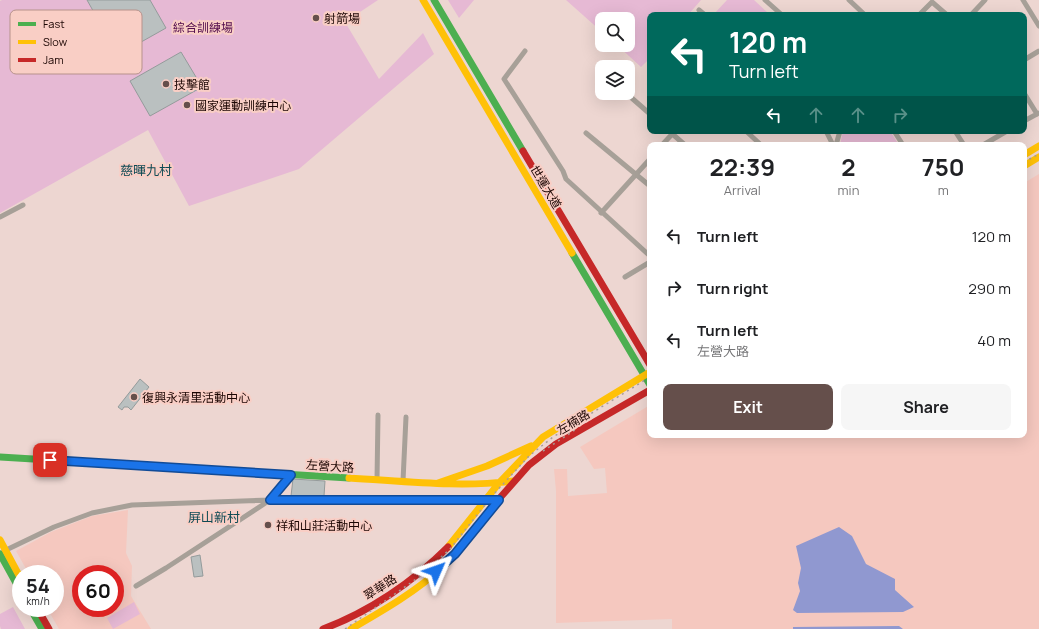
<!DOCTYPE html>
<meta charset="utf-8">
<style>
body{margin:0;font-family:Manrope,"Noto Sans TC",sans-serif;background:#f6f6f6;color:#202124;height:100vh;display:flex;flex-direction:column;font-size:15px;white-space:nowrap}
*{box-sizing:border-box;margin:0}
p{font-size:13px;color:#757577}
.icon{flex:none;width:22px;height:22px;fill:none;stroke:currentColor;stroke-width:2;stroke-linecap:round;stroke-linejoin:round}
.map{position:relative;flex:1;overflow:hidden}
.side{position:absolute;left:647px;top:142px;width:380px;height:296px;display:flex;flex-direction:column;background:#fff;border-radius:8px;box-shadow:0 4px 16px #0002}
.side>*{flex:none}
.top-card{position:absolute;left:647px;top:12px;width:380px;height:122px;border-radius:8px;box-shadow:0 4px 16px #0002;background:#00695c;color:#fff;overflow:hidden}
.controls{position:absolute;left:595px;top:12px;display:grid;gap:8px}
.controls a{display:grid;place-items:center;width:40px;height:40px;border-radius:8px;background:#fff;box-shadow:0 4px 16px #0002;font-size:20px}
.speed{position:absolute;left:12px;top:565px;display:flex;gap:8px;font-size:20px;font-weight:700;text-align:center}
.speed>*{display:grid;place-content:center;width:52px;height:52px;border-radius:50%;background:#fff;box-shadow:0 4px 16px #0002;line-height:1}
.speed small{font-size:10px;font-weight:400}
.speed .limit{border:6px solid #d22;background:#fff;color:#111}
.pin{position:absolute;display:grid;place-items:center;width:34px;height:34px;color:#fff;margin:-17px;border-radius:8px;box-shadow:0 2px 6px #0006}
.me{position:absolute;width:44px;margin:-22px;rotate:47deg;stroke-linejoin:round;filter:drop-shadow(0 0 3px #0008)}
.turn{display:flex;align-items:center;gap:14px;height:84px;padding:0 16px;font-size:18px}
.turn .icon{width:52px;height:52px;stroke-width:2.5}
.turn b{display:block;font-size:28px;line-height:34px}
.lanes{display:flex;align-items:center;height:38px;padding:0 16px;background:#0003;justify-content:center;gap:20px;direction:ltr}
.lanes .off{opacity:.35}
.eta{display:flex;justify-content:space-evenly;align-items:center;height:68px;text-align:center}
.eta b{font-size:24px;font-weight:700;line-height:28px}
.primary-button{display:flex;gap:8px;margin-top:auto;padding:8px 16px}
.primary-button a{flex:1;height:46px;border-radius:8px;background:#654f4b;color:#fff;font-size:16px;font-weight:700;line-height:46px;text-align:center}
.primary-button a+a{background:#f6f6f6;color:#202124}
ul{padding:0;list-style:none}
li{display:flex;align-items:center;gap:12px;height:52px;padding:0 16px}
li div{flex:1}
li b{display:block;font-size:15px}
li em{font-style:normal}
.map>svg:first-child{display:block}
.built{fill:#f5c8bf;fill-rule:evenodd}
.green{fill:#e6b9d4}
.water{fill:#9098d0}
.building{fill:#bac0c0;stroke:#949b9b}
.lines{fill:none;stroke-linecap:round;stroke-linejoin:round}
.street{stroke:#a7a098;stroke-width:5}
.fast{stroke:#4caf50;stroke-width:7}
.slow{stroke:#ffc107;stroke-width:7}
.jam{stroke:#c62828;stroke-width:7}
.rail{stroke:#a79d97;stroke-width:1.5;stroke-dasharray:2 4;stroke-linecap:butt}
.route-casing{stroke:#114b97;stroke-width:10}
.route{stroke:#1a73e8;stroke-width:7}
.poi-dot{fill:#654f4b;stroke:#f9cec5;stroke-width:1.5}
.labels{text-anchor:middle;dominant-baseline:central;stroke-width:4;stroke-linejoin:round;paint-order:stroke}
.poi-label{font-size:12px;fill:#1c0603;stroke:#f9cec5;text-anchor:start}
.park-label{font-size:12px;fill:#530c4d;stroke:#f9cec5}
.street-label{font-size:12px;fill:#1c0603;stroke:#f9cec5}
.neighbourhood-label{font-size:13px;fill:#0d4a54;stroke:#f9cec5}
.key{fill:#f9cec5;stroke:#b7928b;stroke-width:1}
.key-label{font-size:11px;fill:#1c0603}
</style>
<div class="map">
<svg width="1039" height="629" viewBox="0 0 1039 629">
<rect width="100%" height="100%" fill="#edd6d1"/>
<path class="built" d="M 1039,174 L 1039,629 L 672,629 L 672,619 L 556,623 L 556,491 L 554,469 L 567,469 L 568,496 L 607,493 L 605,468 L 594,469 L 580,447 L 650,405 L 650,435 L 1024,435 L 1024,183 Z
M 128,510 L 126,553 L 132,566 L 131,596 L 151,629 L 59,629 L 47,608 L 55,608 L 55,574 L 29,574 L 16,551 L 51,532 L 92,516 ZM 81,574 L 115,574 L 115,608 L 81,608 Z"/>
<path class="green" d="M 2,0 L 378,0 L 345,22 L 379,79 L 423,33 L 434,54 L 299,169 L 189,206 L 148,130 L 0,213 L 0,1 Z
M 448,0 L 474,0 L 459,18 Z
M 566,0 L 701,0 L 688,15 L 650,15 L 650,58 L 641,67 L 617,45 L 628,45 L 628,19 L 602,19 L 602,32 Z
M 727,0 L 754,0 L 767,12 L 764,15 L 715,15 L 714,14 Z
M 843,131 L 890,131 L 899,145 L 840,145 Z
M 134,602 L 140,614 L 113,629 L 107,618 Z
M 13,607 L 25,629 L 1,629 L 0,626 L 0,614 Z"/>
<path class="water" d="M 839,527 L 852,536 L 866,564 L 895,579 L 895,590 L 914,607 L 903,612 L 797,613 L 793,610 L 800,591 L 798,583 L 801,568 L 796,546 Z
M 899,626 L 903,629 L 793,629 L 793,627 Z"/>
<path class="building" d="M 87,0 L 150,0 L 166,28 L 118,55 Z
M 181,52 L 202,87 L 150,116 L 130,81 Z
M 140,379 L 149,387 L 131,410 L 128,407 L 124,407 L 122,410 L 118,407 Z
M 293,479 L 325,481 L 324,496 L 291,496 Z
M 200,555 L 203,576 L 194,577 L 191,557 Z"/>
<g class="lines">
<path class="street" d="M 765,0 L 782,15
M 849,0 L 865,15
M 1023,0 L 1039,26
M 699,10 L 705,15
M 919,15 L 932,2 L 947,15
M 971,15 L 985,0
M 525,51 L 504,79 L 563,171 L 566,179 L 650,256
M 1024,60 L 1039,51
M 626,93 L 650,114
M 1024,93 L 1037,114
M 1024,121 L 1039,113
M 669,131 L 685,145
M 746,131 L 761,145
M 826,131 L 833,145
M 894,131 L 903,145
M 955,131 L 964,145
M 586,133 L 650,186
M 662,145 L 675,131
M 836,145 L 840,131
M 983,145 L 1007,131
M 601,213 L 650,159
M 0,217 L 23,205
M 625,277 L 650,262
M 377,480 L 378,415
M 403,481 L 406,417
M 4,551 L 54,527 L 92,513 L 132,505 L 270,500 L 499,500
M 136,586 L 166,568 L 264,504 L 270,500 L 291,475"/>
<path class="fast" d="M 434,0 L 523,151
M 572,253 L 650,385
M 0,457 L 349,478
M 0,554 L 21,592
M 30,608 L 42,629"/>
<path class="slow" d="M 423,0 L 572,253
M 1024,155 L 1039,146
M 1024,166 L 1039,157
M 349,478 C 403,481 460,488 514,481
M 438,483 L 487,466 L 531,446
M 0,540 L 21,579
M 448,547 L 499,483 L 543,437 L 650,372
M 351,629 C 384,610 417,591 445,565 C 465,545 480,522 498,500"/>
<path class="jam" d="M 523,151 L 650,365
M 498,500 L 529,465 L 556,444 L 650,390
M 37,608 L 49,629
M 323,629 C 369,612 413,582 448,547"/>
<path class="rail" d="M 1024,162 L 1039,154
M 543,451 L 578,428
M 345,629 L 419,577 L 450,549 L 492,496 L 529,456 L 553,437 L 650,377"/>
</g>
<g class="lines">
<g class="route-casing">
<path id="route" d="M 50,460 L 291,475 L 270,500 L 499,500 L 455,554 L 436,571"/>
</g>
<use href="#route" class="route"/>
</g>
<g class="poi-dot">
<circle cx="316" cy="18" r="4"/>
<circle cx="166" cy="84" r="4"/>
<circle cx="187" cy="105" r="4"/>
<circle cx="134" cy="397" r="4"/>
<circle cx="268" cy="525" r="4"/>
</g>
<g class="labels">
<g class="poi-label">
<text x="324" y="18">射箭場</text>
<text x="174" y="84">技擊館</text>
<text x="195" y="105">國家運動訓練中心</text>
<text x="142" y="397">復興永清里活動中心</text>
<text x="276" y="525">祥和山莊活動中心</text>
</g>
<g class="park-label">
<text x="203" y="27">綜合訓練場</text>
</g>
<g class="street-label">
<text transform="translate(546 187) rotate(59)">世運大道</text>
<text transform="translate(573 422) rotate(-31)">左楠路</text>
<text transform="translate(330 466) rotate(4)">左營大路</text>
<text transform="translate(380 587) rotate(-33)">翠華路</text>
</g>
<g class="neighbourhood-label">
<text x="146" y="170">慈暉九村</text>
<text x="214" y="517">屏山新村</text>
</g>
</g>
<rect x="10" y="10" width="132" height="64" rx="6" class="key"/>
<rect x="18" y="22" width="18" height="4" fill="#4caf50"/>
<rect x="18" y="40" width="18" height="4" fill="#ffc107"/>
<rect x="18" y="58" width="18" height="4" fill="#c62828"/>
<g class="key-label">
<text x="43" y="28">Fast</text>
<text x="43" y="46">Slow</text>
<text x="43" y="64">Jam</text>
</g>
</svg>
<div class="controls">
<a><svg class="icon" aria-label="search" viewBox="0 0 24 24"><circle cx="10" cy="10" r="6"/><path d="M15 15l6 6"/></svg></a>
<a><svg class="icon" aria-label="layers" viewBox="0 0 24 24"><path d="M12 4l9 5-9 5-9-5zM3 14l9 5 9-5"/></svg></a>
</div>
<div class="speed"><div>54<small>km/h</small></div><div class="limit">60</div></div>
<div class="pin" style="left:50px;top:460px;background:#d93025"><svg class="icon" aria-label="arrive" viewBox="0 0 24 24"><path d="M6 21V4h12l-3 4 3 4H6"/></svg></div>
<svg class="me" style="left:436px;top:571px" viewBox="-20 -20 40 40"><path d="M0-17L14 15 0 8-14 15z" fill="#1a73e8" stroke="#fff" stroke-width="4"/></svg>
<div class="top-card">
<div class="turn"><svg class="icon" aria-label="left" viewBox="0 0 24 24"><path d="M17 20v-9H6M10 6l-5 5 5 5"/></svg><div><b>120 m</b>Turn left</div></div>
<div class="lanes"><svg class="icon" aria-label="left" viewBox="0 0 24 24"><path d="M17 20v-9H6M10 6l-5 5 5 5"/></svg><svg class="icon off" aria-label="ahead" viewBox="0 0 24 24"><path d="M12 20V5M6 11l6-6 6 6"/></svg><svg class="icon off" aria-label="ahead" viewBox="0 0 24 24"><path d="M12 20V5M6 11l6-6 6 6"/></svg><svg class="icon off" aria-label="right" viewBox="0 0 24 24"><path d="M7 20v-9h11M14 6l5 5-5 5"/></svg></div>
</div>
<section class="side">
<div class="eta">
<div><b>22:39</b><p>Arrival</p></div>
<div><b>2</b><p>min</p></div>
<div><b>750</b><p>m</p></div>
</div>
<ul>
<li><svg class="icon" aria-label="left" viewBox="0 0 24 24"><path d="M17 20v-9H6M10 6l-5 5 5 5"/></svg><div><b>Turn left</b></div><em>120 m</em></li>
<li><svg class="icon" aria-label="right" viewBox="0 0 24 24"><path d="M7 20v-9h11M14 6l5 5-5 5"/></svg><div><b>Turn right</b></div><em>290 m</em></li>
<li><svg class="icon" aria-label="left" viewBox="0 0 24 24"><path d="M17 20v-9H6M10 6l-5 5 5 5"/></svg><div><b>Turn left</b><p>左營大路</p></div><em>40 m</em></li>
</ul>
<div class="primary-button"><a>Exit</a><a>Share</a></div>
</section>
</div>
